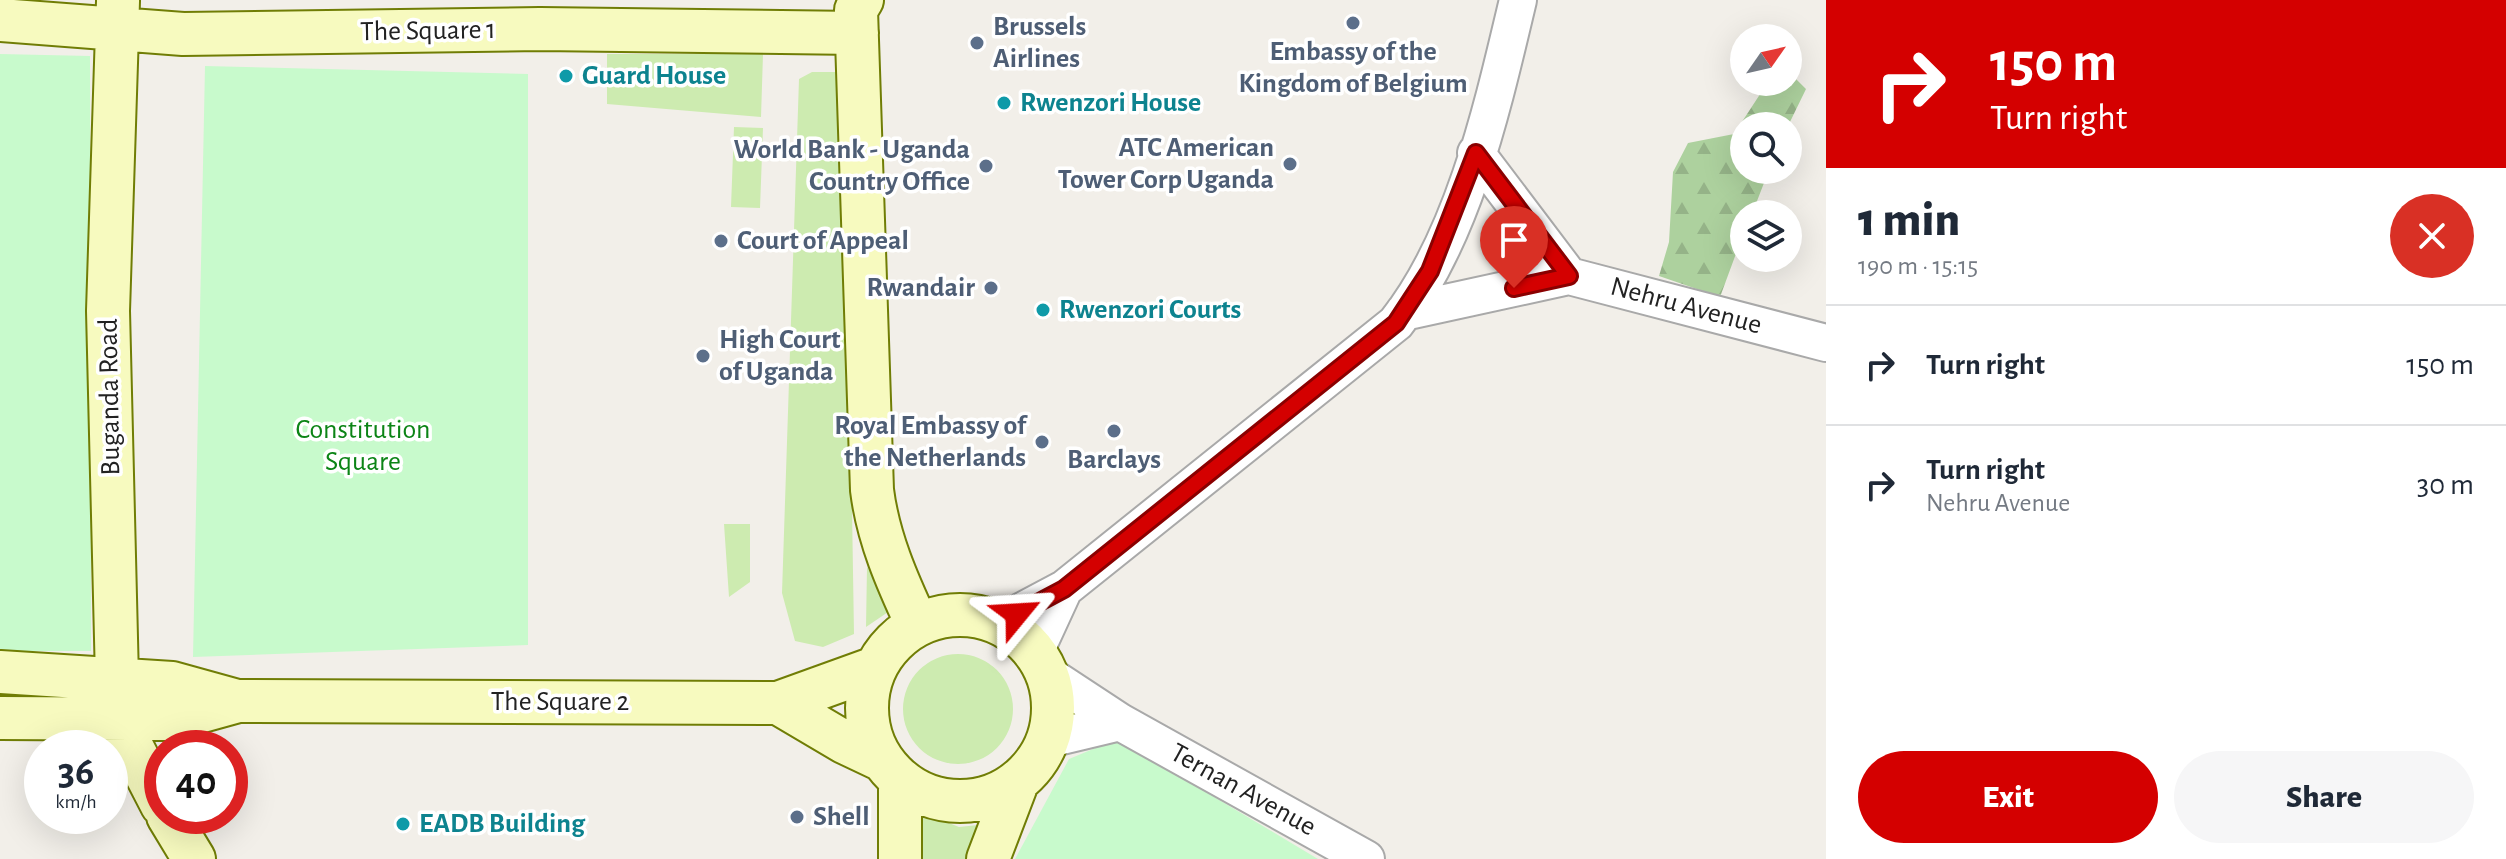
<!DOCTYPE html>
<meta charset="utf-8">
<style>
body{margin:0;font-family:"Alegreya Sans",sans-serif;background:#f6f6f7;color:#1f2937;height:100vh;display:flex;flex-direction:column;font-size:30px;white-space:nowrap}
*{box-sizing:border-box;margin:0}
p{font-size:26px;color:#747a83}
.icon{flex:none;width:44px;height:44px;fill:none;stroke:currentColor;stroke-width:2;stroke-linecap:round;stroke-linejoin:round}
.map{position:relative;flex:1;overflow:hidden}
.side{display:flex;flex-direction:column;background:#fff;width:680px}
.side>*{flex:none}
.guide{background:#d40000;color:#fff;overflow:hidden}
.needle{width:52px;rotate:56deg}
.controls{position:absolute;left:1730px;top:24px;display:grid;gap:16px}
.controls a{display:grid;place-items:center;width:72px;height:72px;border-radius:50%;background:#fff;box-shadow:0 8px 32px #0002;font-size:40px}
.speed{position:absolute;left:24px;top:730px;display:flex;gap:16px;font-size:40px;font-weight:700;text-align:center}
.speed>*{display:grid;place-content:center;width:104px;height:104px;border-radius:50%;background:#fff;box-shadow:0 8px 32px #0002;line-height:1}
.speed small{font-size:20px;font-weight:400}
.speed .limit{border:12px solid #d22;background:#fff;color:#111}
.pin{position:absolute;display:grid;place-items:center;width:68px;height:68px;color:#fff;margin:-82px -34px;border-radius:50% 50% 50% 0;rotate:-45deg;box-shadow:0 0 8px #0007}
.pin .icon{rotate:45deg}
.me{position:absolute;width:88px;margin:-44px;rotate:63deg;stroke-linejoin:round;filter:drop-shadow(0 0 6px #0008)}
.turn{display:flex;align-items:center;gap:28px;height:168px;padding:0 32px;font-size:36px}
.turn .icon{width:104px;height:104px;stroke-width:2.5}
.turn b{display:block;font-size:56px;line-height:68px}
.round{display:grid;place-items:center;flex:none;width:84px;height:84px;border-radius:42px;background:#f6f6f7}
.head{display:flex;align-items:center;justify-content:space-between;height:136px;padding:0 32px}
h1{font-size:48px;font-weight:800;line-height:60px}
.primary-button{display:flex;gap:16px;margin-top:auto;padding:16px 32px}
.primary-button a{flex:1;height:92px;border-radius:48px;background:#d40000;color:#fff;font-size:32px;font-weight:800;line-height:92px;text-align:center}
.primary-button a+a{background:#f6f6f7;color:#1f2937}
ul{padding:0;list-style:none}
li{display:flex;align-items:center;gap:24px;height:120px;padding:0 32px;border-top:2px solid #e0e1e3}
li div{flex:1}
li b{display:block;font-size:30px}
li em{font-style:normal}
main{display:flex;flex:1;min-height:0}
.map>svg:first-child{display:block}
.grass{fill:#cdebb0}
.forest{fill:url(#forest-firs)}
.park{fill:#c8facc}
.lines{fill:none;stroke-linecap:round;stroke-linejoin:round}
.tertiary-casing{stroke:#a9a9a9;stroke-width:40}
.secondary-casing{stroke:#707d05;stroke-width:46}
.tertiary{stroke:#fff;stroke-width:36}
.secondary{stroke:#f7fabf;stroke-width:42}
.route-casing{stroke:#8a0000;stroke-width:20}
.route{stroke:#d40000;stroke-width:14}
.service-dot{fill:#5c6f8a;stroke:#fff;stroke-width:3}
.culture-dot{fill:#0f9aa8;stroke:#fff;stroke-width:3}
.labels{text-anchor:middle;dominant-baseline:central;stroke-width:7;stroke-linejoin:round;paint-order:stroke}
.service-label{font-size:28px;font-weight:bold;fill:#4e5e75;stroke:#fff;text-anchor:start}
.street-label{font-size:28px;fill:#222;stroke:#fff}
.culture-label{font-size:28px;font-weight:bold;fill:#0d838f;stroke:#fff;text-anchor:start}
.park-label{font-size:28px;fill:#0c8416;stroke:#fff}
</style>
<main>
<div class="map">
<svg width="1826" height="859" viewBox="0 0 1826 859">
<defs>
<pattern id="forest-firs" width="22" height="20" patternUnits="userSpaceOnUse" patternTransform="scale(2)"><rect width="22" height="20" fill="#add19e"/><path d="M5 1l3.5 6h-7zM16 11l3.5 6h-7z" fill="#95b388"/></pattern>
</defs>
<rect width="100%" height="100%" fill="#f2efe9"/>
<path class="grass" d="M 607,54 L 763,54 L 761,117 L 607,104 Z
M 812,72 L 845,72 L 854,634 L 823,647 L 795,641 L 782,593 L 799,79 Z
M 734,127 L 763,128 L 760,208 L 731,207 Z
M 724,524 L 750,524 L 750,582 L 729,597 Z
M 867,567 L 894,608 L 866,627 Z
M903 709a55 55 0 1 1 110 0a55 55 0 1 1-110 0Z
M 916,810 L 959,827 L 978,825 L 966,859 L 917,859 Z"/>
<path class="forest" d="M 1793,76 L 1806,89 L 1788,126 L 1744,126 L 1744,170 L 1769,170 L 1752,214 L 1744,214 L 1744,232 L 1720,297 L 1659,276 L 1669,242 L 1673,172 L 1688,143 L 1734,134 L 1768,82 L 1788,82 L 1788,77 Z"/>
<path class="park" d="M 0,54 L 90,56 L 91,651 L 0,651 Z
M 205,66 L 528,74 L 528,645 L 193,657 Z
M 1117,739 L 1318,859 L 1015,859 L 1069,759 Z"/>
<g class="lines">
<g class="tertiary-casing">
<path id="tertiary" d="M 1476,153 L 1569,276
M 1404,312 L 1569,276 L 1826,343
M 1000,623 L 1064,589 L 1396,323 C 1464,237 1493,105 1518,0
M 1035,652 L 1064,589
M 1047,674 L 1120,722 L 1366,859
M 1049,739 L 1120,722"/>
</g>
<g class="secondary-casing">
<path id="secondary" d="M 862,0 L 856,10 L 872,490 C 878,538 897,581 917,624
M 118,1 L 108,311 L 118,720 L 162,805
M 0,20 L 183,34 L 540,29 L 857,33
M867 708a93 93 0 1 1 186 0a93 93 0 1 1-186 0Z
M 0,672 L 172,683 L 237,701
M 778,703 L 844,742 L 882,760
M 0,718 L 173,719 L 238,701 L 778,703 L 875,668
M 900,779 L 900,859
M 168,816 L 194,859
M 988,859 L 1017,783"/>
</g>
<use href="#tertiary" class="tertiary"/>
<use href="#secondary" class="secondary"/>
</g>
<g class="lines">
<g class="route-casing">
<path id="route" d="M 1017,614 L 1064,589 L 1396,323 L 1430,271 L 1476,153 L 1569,276 L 1514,288"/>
</g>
<use href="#route" class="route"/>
</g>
<g class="service-dot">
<circle cx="1353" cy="23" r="8"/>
<circle cx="977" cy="43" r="8"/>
<circle cx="1290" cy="164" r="8"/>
<circle cx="986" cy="166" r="8"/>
<circle cx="721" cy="241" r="8"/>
<circle cx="991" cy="288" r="8"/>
<circle cx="703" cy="356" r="8"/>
<circle cx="1114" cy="431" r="8"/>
<circle cx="1042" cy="442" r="8"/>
<circle cx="797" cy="817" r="8"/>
</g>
<g class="culture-dot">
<circle cx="566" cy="76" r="8"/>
<circle cx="1004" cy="103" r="8"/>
<circle cx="1043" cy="310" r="8"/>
<circle cx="403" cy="824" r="8"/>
</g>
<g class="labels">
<g class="service-label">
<text x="993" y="27">Brussels<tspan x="993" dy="32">Airlines</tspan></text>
<text x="1353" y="52" text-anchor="middle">Embassy of the<tspan x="1353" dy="32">Kingdom of Belgium</tspan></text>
<text x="1274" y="148" text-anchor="end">ATC American<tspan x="1274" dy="32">Tower Corp Uganda</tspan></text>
<text x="970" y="150" text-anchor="end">World Bank - Uganda<tspan x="970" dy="32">Country Office</tspan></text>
<text x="737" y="241">Court of Appeal</text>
<text x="975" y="288" text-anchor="end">Rwandair</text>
<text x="719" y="340">High Court<tspan x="719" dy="32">of Uganda</tspan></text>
<text x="1026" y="426" text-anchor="end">Royal Embassy of<tspan x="1026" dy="32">the Netherlands</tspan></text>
<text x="1114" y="460" text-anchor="middle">Barclays</text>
<text x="813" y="817">Shell</text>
</g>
<g class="street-label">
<text transform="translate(428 31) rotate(-1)">The Square 1</text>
<text transform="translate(1686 306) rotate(15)">Nehru Avenue</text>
<text transform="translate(110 397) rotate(-91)">Buganda Road</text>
<text x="560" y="702">The Square 2</text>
<text transform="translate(1243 790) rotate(29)">Ternan Avenue</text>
</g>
<g class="culture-label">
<text x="582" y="76">Guard House</text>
<text x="1020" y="103">Rwenzori House</text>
<text x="1059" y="310">Rwenzori Courts</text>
<text x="419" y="824">EADB Building</text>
</g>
<g class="park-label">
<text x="363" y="430">Constitution<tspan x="363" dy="32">Square</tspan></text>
</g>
</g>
</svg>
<div class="controls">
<a><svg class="needle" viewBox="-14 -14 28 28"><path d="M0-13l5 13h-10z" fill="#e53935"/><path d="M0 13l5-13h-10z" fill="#747a83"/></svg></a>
<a><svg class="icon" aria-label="search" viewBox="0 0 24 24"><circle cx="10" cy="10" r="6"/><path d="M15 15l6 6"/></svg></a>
<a><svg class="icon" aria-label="layers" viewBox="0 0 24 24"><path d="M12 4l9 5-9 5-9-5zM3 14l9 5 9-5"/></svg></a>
</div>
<div class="speed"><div>36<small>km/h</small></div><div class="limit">40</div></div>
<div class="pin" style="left:1514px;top:288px;background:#d93025"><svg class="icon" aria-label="arrive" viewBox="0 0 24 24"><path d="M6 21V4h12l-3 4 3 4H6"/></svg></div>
<svg class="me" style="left:1017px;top:614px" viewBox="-20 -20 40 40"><path d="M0-17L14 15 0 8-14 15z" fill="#d40000" stroke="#fff" stroke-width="4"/></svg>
</div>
<section class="side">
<div class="guide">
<div class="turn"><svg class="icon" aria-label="right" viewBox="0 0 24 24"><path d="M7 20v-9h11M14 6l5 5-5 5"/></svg><div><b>150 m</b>Turn right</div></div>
</div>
<div class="head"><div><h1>1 min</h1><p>190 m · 15:15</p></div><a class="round" style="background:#d93025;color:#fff"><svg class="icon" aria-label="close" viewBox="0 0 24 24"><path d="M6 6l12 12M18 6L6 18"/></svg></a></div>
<ul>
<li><svg class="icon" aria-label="right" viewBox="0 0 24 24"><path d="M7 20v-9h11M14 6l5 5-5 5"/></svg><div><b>Turn right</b></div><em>150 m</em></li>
<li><svg class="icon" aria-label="right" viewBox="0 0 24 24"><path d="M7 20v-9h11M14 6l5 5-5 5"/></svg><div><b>Turn right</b><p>Nehru Avenue</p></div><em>30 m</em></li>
</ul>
<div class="primary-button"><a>Exit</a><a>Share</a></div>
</section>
</main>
